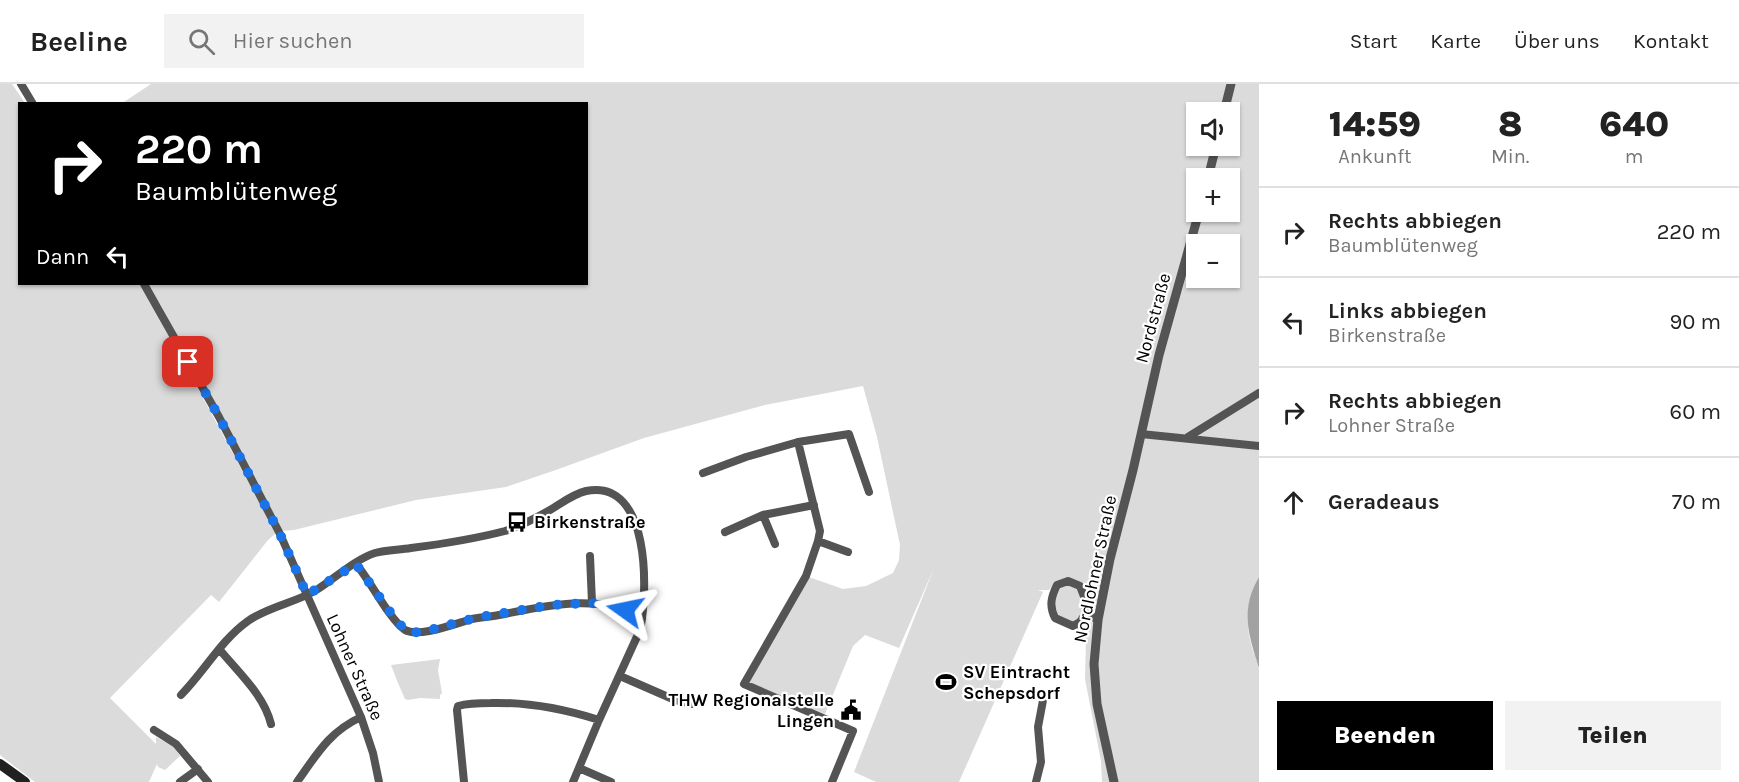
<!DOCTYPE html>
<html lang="de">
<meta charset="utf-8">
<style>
body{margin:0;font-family:Karla,sans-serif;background:#f2f2f2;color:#222;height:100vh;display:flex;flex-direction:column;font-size:22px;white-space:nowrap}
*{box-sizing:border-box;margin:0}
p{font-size:20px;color:#767676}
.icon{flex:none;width:33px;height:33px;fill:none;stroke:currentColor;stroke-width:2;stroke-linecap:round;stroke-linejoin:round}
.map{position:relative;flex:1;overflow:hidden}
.drawer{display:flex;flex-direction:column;background:#fff;width:480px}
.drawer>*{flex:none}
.guide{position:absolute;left:18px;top:18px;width:570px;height:183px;border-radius:0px;box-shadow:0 2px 4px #0004;background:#000;color:#fff;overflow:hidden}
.fabs{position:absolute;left:1186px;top:18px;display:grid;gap:12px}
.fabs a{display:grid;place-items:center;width:54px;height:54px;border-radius:0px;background:#fff;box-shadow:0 2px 4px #0004;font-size:30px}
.pin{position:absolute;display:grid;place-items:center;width:51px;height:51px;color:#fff;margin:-26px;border-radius:12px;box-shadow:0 3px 9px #0006}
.me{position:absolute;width:66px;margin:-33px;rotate:282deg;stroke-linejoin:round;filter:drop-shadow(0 0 4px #0008)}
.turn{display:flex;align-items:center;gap:21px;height:126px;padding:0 18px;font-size:27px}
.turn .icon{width:78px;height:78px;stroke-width:2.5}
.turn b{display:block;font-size:42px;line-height:51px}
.then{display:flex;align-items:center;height:57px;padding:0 18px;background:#0003;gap:12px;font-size:22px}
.eta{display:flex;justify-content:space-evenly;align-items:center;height:102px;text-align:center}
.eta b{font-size:36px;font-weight:800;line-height:42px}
.action{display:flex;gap:12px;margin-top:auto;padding:12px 18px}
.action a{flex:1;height:69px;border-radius:0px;background:#000;color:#fff;font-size:24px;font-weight:800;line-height:69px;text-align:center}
.action a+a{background:#f2f2f2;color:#222}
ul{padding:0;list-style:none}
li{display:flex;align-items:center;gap:18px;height:90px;padding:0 18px;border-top:2px solid #e0e0e0}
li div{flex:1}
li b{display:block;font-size:22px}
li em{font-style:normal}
header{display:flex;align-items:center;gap:36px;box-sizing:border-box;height:84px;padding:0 30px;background:#fff;border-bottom:2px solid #e0e0e0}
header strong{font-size:28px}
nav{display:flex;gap:33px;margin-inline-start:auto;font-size:21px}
.search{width:420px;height:54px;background:#f2f2f2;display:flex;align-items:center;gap:15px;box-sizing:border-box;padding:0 21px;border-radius:0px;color:#767676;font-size:22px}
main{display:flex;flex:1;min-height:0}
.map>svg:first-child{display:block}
.green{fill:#dbdbdb;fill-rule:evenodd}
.water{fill:#a2a2a2}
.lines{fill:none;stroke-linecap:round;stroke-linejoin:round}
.minor{stroke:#545454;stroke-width:8}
.tertiary{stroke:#545454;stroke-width:9}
.secondary{stroke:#212121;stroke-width:10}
.route{stroke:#1a73e8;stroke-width:10;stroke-dasharray:0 18}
.labels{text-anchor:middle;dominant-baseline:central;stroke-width:4.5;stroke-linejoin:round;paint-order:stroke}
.street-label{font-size:18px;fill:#000;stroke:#fff}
.poi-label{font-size:18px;font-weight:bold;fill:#000;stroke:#fff;text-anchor:start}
</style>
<header>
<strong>Beeline</strong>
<div class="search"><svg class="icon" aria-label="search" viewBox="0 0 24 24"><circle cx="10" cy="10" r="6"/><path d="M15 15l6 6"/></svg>Hier suchen</div>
<nav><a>Start</a><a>Karte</a><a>Über uns</a><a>Kontakt</a></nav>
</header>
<main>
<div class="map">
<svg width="1259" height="698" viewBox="0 0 1259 698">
<rect width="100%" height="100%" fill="#fff"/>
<path class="green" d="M 0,0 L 12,0 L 25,19 L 20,20 L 20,200 L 140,200 L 155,225 L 276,449 L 268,456 L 219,518 L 211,511 L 110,614 L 156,660 L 156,653 L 173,662 L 180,672 L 165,686 L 158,683 L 157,680 L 149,698 L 35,698 L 0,671 Z
M 151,0 L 1259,0 L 1259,493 C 1247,514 1245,536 1251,560 C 1253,569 1258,577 1259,586 C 1259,623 1259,661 1259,698 L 1102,698 L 1101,677 L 1085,595 L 1086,555 L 1080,549 L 1052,529 L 1056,504 L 1052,502 L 1049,506 L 1038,506 L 1043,508 L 959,698 L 876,698 L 854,688 L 934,484 L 899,564 L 865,551 L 853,562 L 825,630 L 745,600 L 806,492 L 843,505 L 866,502 L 893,489 L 899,476 L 900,461 L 877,353 L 863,302 L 765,321 L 644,354 L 553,387 L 506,403 L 416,416 L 294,446 L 281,447 L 162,223 L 148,200 L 586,200 L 586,20 L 121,20 ZM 1197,28 L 1230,28 L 1230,62 L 1197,62 ZM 1197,94 L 1230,94 L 1230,128 L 1197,128 ZM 1197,160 L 1230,160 L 1230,194 L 1197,194 Z
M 440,575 L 438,586 L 442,609 L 440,611 L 440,615 L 420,614 L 408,616 L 405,615 L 398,599 L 391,581 Z"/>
<path class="water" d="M 1259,493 L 1259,584 C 1248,550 1240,525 1259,493 Z"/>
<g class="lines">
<path class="minor" d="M 21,0 L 33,20
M 144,200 L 219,333 L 280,450 L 361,633 L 373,669 L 379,698
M 1141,350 L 1259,362
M 1188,353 L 1259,309
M 798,358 L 820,447 L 818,457 L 806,492 L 744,600 L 853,647 L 832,698
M 703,389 L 746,373 L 798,358 L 849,350 L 869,408
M 763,431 L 775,460
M 725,448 L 763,431 L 814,421
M 818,457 L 848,468
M 590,472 L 592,519
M 356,480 C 370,496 389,535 405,546 C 419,554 457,539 472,535 C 481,533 490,533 499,531 C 546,522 600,508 642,535
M 1086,529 L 1080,538 L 1073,542 L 1055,534 C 1049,522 1051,513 1057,501 L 1068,497 L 1080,502 L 1085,515 L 1086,529 L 1098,536
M 220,566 C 238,588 264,611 271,640
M 620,592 L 675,616 L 693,620
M 181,611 C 204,588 221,556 248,537 C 269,522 296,519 318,505 C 335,494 356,475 375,469 C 386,466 399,466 411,464 C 442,460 474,455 505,447 C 520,442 536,434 550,426 C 562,419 573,410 586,407 C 651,394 648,508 640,546 L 599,636 L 573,698
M 154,646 L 176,660 L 208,698
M 579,684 L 611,698
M 180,698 L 198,685
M 297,698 C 317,670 329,648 361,633
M 464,698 L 457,626 L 458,622 C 469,619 480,619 491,619 C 528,618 564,625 599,636
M 1036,698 L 1041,678 L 1038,643 L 1044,611"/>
<path class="tertiary" d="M 1224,28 L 1231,0
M 1208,94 L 1216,62
M 1114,698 L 1097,620 L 1094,580 L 1098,536 L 1110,475 L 1133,386 L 1159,271 L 1199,128"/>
<path class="secondary" d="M 0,680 L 25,698"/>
</g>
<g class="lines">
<path class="route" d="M 188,278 L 219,333 L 280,450 L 307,511 L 356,480 L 393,532 L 404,545 L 411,549 L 430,546 L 475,534 L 551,521 L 592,519 L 616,523 L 625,526"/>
</g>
<defs>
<g id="bus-bare" transform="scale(1.62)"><path d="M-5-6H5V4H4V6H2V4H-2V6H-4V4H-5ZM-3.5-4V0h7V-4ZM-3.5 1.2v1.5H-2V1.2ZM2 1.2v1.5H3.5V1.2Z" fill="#000" stroke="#fff" stroke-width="2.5" paint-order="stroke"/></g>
<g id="stadium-bare" transform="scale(1.62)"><path d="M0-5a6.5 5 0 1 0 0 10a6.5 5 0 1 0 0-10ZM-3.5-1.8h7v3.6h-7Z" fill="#000" stroke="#fff" stroke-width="2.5" paint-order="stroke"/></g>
<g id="civic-bare" transform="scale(1.62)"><path d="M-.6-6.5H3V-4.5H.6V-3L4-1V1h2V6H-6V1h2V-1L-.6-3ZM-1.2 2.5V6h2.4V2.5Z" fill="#000" stroke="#fff" stroke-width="2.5" paint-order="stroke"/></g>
</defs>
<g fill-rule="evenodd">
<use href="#bus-bare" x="517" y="438"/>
<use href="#stadium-bare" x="946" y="598"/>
<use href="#civic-bare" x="851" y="626"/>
</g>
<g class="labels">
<g class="street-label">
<text transform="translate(1153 234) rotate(-75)">Nordstraße</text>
<text transform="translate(1095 485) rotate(-78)">Nordlohner Straße</text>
<text transform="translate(355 583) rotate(66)">Lohner Straße</text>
</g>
<g class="poi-label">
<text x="534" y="438">Birkenstraße</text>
<text x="963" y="588">SV Eintracht<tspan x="963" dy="21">Schepsdorf</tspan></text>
<text x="834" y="616" text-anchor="end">THW Regionalstelle<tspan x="834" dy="21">Lingen</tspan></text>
</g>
</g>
</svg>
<div class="fabs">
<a><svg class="icon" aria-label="sound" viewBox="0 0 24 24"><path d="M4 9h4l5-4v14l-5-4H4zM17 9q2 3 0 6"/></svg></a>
<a>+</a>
<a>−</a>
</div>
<div class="pin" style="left:188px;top:278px;background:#d93025"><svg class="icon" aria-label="arrive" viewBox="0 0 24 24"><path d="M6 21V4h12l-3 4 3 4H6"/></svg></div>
<svg class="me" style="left:625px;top:526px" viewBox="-20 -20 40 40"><path d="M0-17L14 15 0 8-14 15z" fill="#1a73e8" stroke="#fff" stroke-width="4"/></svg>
<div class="guide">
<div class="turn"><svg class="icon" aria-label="right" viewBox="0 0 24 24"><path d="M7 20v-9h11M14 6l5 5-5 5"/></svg><div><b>220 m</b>Baumblütenweg</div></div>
<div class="then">Dann<svg class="icon" aria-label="left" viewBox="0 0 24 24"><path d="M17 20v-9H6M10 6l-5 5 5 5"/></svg></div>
</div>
</div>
<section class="drawer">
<div class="eta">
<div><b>14:59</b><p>Ankunft</p></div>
<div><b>8</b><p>Min.</p></div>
<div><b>640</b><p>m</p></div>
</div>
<ul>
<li><svg class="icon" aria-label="right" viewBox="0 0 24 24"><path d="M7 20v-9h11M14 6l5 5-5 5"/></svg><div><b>Rechts abbiegen</b><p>Baumblütenweg</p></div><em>220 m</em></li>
<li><svg class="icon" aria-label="left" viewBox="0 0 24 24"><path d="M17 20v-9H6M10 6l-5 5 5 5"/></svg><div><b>Links abbiegen</b><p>Birkenstraße</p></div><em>90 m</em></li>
<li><svg class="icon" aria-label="right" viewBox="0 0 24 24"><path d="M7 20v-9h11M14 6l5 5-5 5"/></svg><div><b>Rechts abbiegen</b><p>Lohner Straße</p></div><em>60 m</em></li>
<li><svg class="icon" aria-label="ahead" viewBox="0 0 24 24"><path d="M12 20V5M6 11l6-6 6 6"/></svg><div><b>Geradeaus</b></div><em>70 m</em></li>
</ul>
<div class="action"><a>Beenden</a><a>Teilen</a></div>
</section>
</main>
